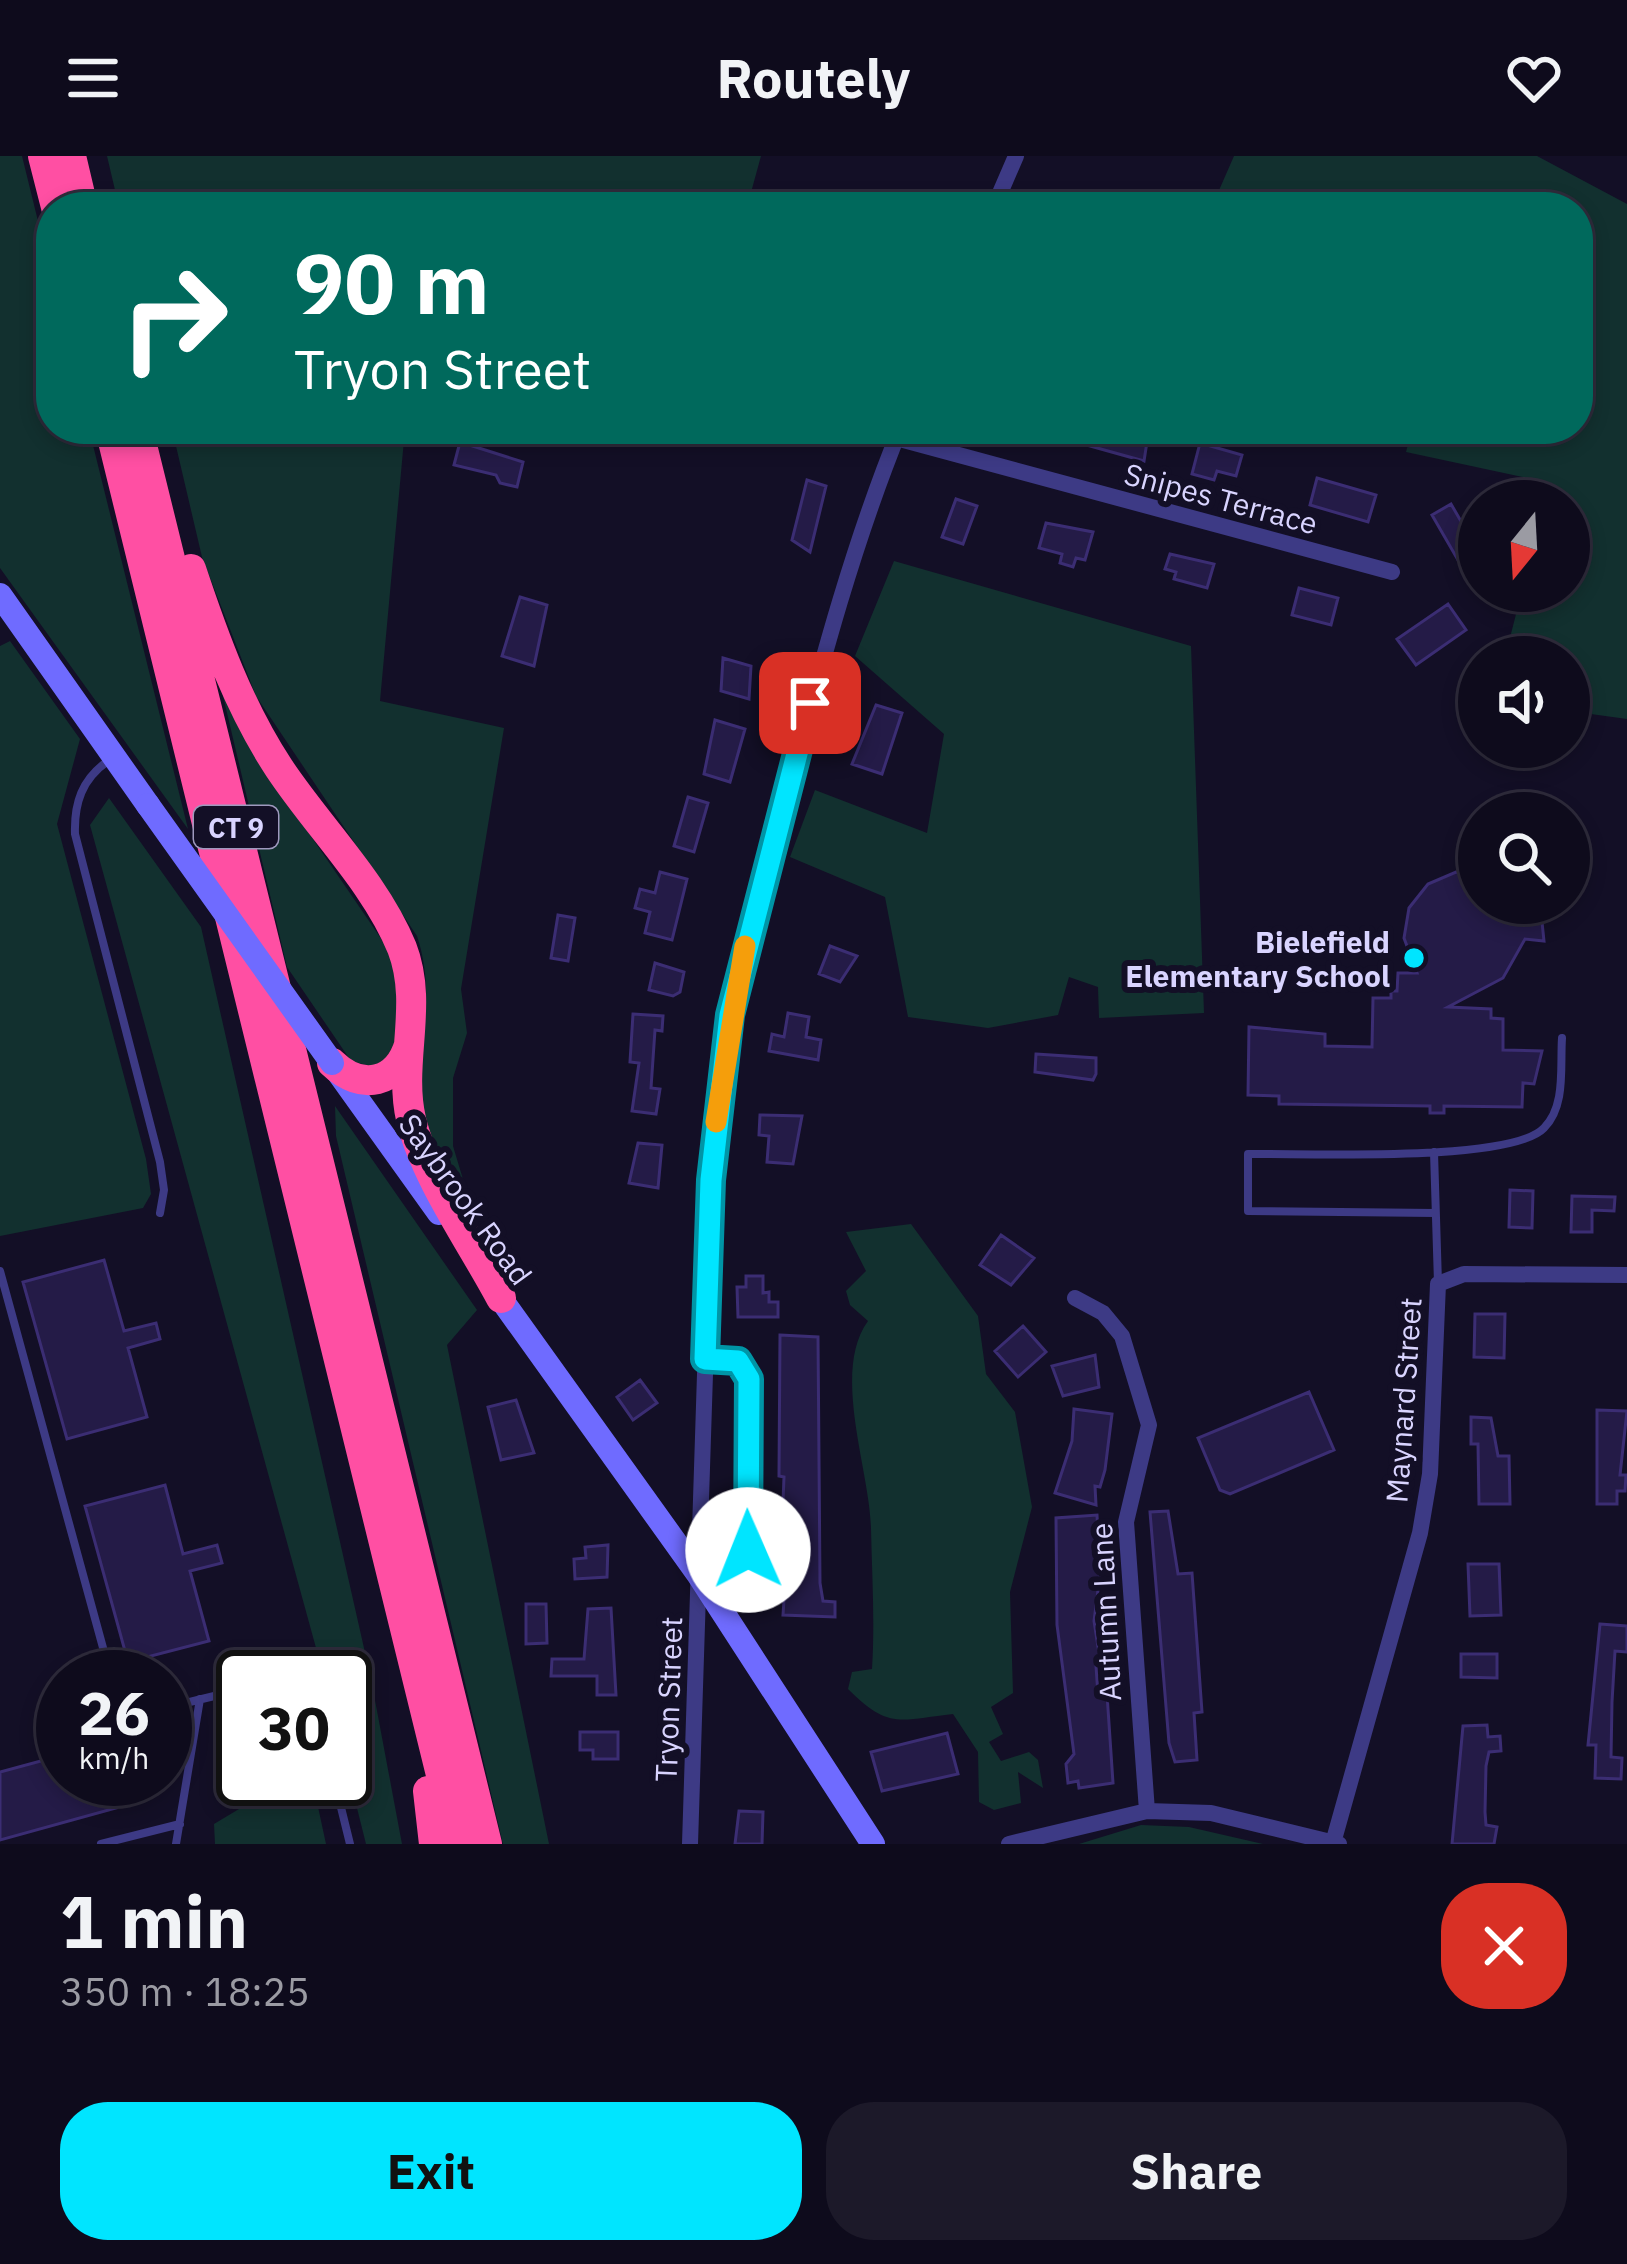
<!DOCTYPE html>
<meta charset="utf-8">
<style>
body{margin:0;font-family:"IBM Plex Sans",sans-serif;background:#1c1929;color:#f1f3f6;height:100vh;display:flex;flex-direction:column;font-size:45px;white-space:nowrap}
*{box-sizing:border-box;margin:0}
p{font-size:39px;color:#9b9ba3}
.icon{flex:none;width:66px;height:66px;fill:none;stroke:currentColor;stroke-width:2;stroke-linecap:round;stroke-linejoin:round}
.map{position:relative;height:1688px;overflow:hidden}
.drawer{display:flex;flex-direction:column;background:#0e0b1c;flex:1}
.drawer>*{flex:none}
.guide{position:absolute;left:36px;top:36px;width:1557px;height:252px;border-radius:48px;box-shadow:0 6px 18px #0003,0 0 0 3px #2e2b3b;background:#00695c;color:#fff;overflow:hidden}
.needle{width:78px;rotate:198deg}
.tools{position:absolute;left:1458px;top:324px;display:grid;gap:24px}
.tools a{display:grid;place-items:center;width:132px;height:132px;border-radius:50%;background:#0e0b1c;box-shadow:0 6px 18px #0003,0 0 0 3px #2e2b3b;font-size:60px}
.speed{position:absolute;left:36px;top:1494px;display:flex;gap:24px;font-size:60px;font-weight:700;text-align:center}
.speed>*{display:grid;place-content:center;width:156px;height:156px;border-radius:50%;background:#0e0b1c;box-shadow:0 6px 18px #0003,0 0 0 3px #2e2b3b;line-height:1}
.speed small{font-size:30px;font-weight:400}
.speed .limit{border:6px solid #111;border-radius:18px;background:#fff;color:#111}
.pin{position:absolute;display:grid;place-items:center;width:102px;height:102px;color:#fff;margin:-51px;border-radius:24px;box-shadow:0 6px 18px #0006}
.me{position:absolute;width:132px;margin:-66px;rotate:359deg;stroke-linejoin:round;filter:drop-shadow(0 0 9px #0008)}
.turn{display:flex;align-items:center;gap:42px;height:252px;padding:0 60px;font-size:54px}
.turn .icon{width:156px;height:156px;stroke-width:2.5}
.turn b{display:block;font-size:84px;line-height:102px}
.round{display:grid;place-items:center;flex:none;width:126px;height:126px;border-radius:48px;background:#1c1929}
.summary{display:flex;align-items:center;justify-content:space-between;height:204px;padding:0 60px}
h1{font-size:72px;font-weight:700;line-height:90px}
.action{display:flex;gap:24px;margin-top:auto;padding:24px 60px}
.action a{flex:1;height:138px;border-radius:48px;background:#00e5ff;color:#111;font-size:48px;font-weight:700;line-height:138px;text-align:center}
.action a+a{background:#1c1929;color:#f1f3f6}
header{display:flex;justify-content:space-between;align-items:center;height:156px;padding:0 60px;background:#0e0b1c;font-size:54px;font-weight:700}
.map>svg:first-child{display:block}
.green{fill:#12302f}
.building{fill:#241b47;stroke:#3b2d73;stroke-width:3}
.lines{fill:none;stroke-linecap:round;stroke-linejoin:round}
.service{stroke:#3d3a85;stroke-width:8}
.minor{stroke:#3d3a85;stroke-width:16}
.secondary{stroke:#6f6bff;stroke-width:24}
.motorway{stroke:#ff4fa3;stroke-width:30}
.secondary-bridge{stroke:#6f6bff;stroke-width:24}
.route-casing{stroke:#0095a6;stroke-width:30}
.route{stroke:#00e5ff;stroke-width:21}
.slow{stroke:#f59e0b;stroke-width:21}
.poi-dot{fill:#00e5ff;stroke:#130f26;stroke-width:4.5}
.labels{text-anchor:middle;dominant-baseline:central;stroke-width:12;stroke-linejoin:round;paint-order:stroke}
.shield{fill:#130f26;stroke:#9e99be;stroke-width:3}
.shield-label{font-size:27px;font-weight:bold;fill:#d9d4ff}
.street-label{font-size:30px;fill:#d9d4ff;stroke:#130f26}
.poi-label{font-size:30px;font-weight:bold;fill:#d9d4ff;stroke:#130f26;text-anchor:end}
</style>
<header><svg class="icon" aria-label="menu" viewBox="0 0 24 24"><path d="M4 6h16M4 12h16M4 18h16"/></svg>Routely<svg class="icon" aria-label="heart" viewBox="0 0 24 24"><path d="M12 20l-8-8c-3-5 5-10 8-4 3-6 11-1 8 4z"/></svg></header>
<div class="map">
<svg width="1627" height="1688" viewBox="0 0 1627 1688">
<rect width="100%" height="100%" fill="#130f26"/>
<path class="green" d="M 0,0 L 22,0 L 51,118 L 51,273 L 89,273 L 188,673 L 0,412 Z
M 107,0 L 761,0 L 747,51 L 119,51 Z
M 1234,0 L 1537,0 L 1627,48 L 1627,563 L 1569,555 L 1569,501 L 1505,501 L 1522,435 L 1569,435 L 1569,345 L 1546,345 L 1550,327 L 1406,296 L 1412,273 L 1578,273 L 1578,51 L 1213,48 Z
M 172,273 L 405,273 L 380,545 L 504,572 L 461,833 L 467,877 L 453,922 L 453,990 L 474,1060 C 459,1036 433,1007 426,980 C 408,906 441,853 417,780 L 256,540 L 202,401 Z
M 894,405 L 1191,490 L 1204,857 L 1099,862 L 1098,831 L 1069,821 L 1058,859 L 988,872 L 908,861 L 885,741 L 790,701 L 815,634 L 927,677 L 944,578 L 855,500 Z
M 10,485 L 80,583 L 57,668 L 146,1003 L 151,1038 L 143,1052 L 0,1080 L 0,490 Z
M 219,523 L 250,591 L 395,803 L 400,886 L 378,912 L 351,905 L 287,811 Z
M 109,642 L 201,771 L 371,1523 L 402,1688 L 366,1688 L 345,1604 L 345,1521 L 324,1521 L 90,669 Z
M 335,950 L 477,1154 L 447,1189 L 549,1688 L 503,1688 L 336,980 Z
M 911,1068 L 978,1160 L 986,1218 L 1015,1256 L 1032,1351 L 1010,1436 L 1013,1537 L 991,1551 L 1003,1578 L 989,1586 L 1001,1605 L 1029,1596 L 1038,1604 L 1043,1632 L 1018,1616 L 1021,1647 L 994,1654 L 979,1646 L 978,1596 L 953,1558 C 899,1564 889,1574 848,1533 L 852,1516 L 872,1513 C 875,1467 872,1419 871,1373 C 870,1314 831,1216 868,1165 L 850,1149 L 846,1135 L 866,1115 L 846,1076 Z
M 270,1623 L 312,1623 L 326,1688 L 215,1688 L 214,1668 L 249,1647 L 271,1646 Z
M 1141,1669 L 1189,1671 L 1263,1688 L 1079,1688 Z"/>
<path class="building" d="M 1076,273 L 1149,273 L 1144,305 L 1072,285 Z
M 460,286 L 523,306 L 517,331 L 500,327 L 496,319 L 454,309 Z
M 1200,287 L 1242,299 L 1236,320 L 1217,315 L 1214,324 L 1192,318 Z
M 1317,322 L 1376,339 L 1368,366 L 1310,349 Z
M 807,324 L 826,330 L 810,396 L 792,384 Z
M 956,343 L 977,350 L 963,388 L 942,381 Z
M 1451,348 L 1477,393 L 1458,404 L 1432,359 Z
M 1046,367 L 1093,376 L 1085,404 L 1076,402 L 1073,411 L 1060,407 L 1062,398 L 1039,392 Z
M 1170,398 L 1214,408 L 1207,432 L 1174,423 L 1176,416 L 1165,413 Z
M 1299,432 L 1338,442 L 1331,469 L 1292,459 Z
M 520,441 L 547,449 L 534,510 L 502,500 Z
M 1448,448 L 1466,474 L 1416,509 L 1397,483 Z
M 723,502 L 751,510 L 749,543 L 721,535 Z
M 876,549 L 902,557 L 882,618 L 852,608 Z
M 715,564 L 745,573 L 730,626 L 704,618 Z
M 688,641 L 708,647 L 694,696 L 674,690 Z
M 660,716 L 687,723 L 672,784 L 645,777 L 650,756 L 635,752 L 640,733 L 655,737 Z
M 1456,716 L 1479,718 L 1479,747 L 1540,747 L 1544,785 L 1525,783 L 1503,822 L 1448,851 L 1491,853 L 1491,862 L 1503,863 L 1503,894 L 1542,895 L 1534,928 L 1523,927 L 1522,951 L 1444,950 L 1444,957 L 1430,957 L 1430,950 L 1279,948 L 1279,940 L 1248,939 L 1249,871 L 1325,878 L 1325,890 L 1372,891 L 1373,842 L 1391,842 L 1391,835 L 1397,835 L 1398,817 L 1417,817 L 1404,782 L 1409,752 L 1428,728 Z
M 558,759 L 575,762 L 568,805 L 551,802 Z
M 830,790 L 857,800 L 840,826 L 819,818 Z
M 655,807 L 684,816 L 680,836 L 673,840 L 649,834 Z
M 788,857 L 809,861 L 806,881 L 821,884 L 818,904 L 769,895 L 772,878 L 784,881 Z
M 633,858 L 663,860 L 662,875 L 655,874 L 651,932 L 660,933 L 656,958 L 632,955 L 639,907 L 630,906 Z
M 1036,898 L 1096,902 L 1096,918 L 1093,924 L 1035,916 Z
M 760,959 L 802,960 L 793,1008 L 767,1006 L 769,980 L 759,979 Z
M 638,987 L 662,989 L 658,1032 L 629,1027 Z
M 1510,1034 L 1533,1035 L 1532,1072 L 1509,1071 Z
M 1572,1040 L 1615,1041 L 1614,1055 L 1592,1054 L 1592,1076 L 1571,1076 Z
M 1001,1079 L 1034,1102 L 1011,1129 L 980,1109 Z
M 104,1104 L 124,1175 L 156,1167 L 160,1183 L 128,1192 L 147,1261 L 67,1283 L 23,1126 Z
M 746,1120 L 763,1120 L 763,1137 L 769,1136 L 769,1146 L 778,1146 L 778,1161 L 738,1161 L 737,1131 L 746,1131 Z
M 1475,1158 L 1505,1158 L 1504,1202 L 1474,1201 Z
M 1023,1170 L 1046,1196 L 1018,1221 L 995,1195 Z
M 780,1179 L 818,1181 L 820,1427 L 823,1445 L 835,1446 L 835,1461 L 783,1459 L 784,1444 L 779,1444 L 784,1321 L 779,1320 Z
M 1095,1199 L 1099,1231 L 1063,1240 L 1052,1210 Z
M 640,1224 L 657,1247 L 633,1264 L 617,1241 Z
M 1309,1236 L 1334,1294 L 1230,1338 L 1220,1334 L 1198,1282 Z
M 516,1244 L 534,1297 L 501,1304 L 488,1251 Z
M 1074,1253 L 1112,1258 L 1105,1314 L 1100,1331 L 1095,1330 L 1096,1349 L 1055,1337 L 1072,1285 Z
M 1597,1254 L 1627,1255 L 1620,1319 L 1626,1319 L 1625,1335 L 1617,1335 L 1617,1348 L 1597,1348 Z
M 1471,1261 L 1491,1262 L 1498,1300 L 1509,1300 L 1510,1348 L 1479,1348 L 1478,1288 L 1471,1288 Z
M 165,1329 L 183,1398 L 217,1389 L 222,1407 L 190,1415 L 209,1485 L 128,1506 L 85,1350 Z
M 1168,1355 L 1178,1418 L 1192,1417 L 1202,1556 L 1194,1557 L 1197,1604 L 1175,1606 L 1169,1587 L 1150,1356 Z
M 1097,1359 L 1100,1419 L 1094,1465 L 1101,1510 L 1096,1510 L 1098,1539 L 1107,1538 L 1113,1627 L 1079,1632 L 1078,1625 L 1068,1627 L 1066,1608 L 1074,1598 L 1057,1469 L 1056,1362 Z
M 608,1389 L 607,1421 L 575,1423 L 574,1403 L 586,1402 L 585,1391 Z
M 1468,1408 L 1499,1408 L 1501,1459 L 1470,1460 Z
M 526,1448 L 546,1448 L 547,1487 L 526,1488 Z
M 611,1452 L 616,1539 L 597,1539 L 597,1520 L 551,1520 L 552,1503 L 584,1503 L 588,1453 Z
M 1600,1468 L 1627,1470 L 1627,1496 L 1615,1495 L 1612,1546 L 1611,1601 L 1622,1602 L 1621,1623 L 1595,1622 L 1596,1589 L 1588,1589 Z
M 1461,1498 L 1497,1498 L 1497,1522 L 1461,1521 Z
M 1487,1569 L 1488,1581 L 1500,1580 L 1501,1595 L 1489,1596 L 1486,1610 L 1485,1656 L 1486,1669 L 1497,1671 L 1494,1688 L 1452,1688 L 1463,1570 Z
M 580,1576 L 618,1576 L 618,1603 L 593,1603 L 593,1594 L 580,1594 Z
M 947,1577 L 958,1618 L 882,1635 L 871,1596 Z
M 63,1599 L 63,1623 L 108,1623 L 116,1652 L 0,1684 L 0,1616 Z
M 739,1655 L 763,1656 L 762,1688 L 735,1688 Z"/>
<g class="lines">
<path class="service" d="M 108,605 C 82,623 74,647 75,678 L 160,1006 L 164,1034 L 160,1057
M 1434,996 L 1438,1127
M 1435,1057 L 1248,1055 L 1248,998 C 1303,997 1511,1007 1544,972 C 1566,950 1560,912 1562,882
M 0,1115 L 111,1521
M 165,1552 L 243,1533
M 334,1623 L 350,1688
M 101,1688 L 180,1668
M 176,1688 L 200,1543"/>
<path class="minor" d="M 994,51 L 1016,0
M 896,282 L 1392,416
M 1075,1142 L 1103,1157 L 1122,1180 L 1149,1269 L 1126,1366 L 1147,1655
M 705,1203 L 738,1205 L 749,1223 L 750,1439
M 1333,1687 L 1420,1377 L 1430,1318 L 1438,1128 L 1464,1118 L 1627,1119
M 690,1688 L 711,1030 C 722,891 753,763 789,629 C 821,509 853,388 900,273
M 1009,1688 L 1147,1655 L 1211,1657 L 1339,1688"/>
<path class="secondary" d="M 0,439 L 148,649
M 333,909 L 439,1057
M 491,1129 L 698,1418 L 873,1688"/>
<path class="motorway" d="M 43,0 L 56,51
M 71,0 L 83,51
M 110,273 L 458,1688
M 138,273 L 487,1688
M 191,413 C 214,482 239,551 279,612 C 318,671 375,726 402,792 C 424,849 398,906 411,963 C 424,1020 473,1089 501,1142
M 332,907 C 362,936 397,927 409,889
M 428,1635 L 434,1688"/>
<path class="secondary-bridge" d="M 148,649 L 332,907"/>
</g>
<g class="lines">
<g class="route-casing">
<path id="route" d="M 748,1394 L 749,1223 L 738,1205 L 705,1203 L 711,1024 L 730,859 L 810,547"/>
</g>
<use href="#route" class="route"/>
<path class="slow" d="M 716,966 L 745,790"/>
</g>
<circle class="poi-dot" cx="1414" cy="802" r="12"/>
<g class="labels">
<rect class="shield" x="194" y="650" width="84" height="42" rx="9"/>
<g class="shield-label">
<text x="236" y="671">CT 9</text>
</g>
<g class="street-label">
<text transform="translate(1221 342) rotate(15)">Snipes Terrace</text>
<text transform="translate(466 1043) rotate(54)">Saybrook Road</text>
<text transform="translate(1403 1244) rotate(-86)">Maynard Street</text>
<text transform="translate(1105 1456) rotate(-93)">Autumn Lane</text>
<text transform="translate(668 1543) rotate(-88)">Tryon Street</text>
</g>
<g class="poi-label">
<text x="1390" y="785">Bielefield<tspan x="1390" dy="34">Elementary School</tspan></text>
</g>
</g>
</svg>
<div class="tools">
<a><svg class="needle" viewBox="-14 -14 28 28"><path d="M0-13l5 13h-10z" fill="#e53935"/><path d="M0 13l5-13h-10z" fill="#9b9ba3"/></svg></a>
<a><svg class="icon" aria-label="sound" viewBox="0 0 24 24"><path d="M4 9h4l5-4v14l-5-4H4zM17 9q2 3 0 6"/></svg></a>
<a><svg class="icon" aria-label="search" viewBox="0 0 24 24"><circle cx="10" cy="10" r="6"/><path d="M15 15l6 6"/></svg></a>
</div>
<div class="speed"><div>26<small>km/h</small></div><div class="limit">30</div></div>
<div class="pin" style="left:810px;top:547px;background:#d93025"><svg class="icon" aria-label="arrive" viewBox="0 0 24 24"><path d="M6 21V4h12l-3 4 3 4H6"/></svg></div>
<svg class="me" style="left:748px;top:1394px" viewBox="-20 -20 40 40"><circle r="19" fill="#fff"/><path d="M0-13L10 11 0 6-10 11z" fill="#00e5ff"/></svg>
<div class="guide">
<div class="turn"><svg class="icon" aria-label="right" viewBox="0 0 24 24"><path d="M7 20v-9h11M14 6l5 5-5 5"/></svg><div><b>90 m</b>Tryon Street</div></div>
</div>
</div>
<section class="drawer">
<div class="summary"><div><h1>1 min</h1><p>350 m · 18:25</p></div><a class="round" style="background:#d93025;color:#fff"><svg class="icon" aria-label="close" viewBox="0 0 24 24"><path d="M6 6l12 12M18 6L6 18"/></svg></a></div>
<div class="action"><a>Exit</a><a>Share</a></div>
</section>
